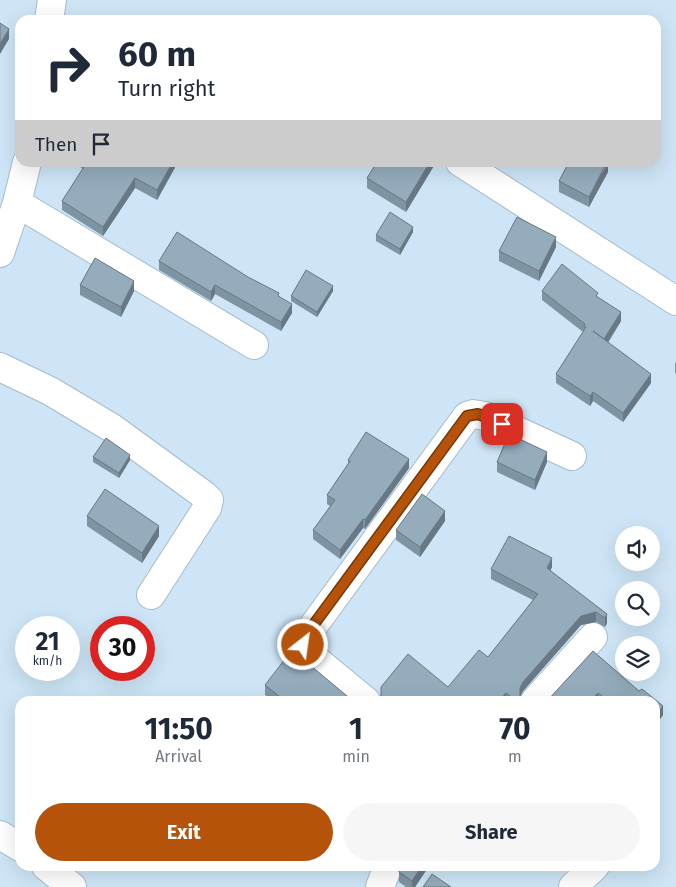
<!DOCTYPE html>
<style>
body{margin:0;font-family:"Fira Sans",sans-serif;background:#f6f6f7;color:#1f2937;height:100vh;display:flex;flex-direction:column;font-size:19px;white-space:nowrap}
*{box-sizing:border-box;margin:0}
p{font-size:16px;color:#747a83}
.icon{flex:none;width:28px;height:28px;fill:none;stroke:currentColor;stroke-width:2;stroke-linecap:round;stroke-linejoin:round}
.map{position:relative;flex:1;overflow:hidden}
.side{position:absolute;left:15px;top:696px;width:645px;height:175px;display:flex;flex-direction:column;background:#fff;border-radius:15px;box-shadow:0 5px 20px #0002}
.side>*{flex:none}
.hud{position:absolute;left:15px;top:15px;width:646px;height:152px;border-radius:15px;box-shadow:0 5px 20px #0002;background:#fff;color:#1f2937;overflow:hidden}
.fabs{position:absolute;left:615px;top:526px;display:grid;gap:10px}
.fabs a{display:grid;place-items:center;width:45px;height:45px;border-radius:50%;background:#fff;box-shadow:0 5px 20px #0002;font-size:25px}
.speed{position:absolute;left:15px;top:616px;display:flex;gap:10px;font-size:25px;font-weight:700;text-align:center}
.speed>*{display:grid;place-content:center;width:65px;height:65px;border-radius:50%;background:#fff;box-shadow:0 5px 20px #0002;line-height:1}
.speed small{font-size:12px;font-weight:400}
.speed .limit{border:8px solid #d22;background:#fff;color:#111}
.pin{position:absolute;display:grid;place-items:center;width:42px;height:42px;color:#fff;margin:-21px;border-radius:10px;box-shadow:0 2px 8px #0006}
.me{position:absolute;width:55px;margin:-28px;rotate:30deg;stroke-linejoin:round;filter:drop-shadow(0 0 4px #0008)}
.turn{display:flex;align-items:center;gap:18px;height:105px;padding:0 20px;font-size:22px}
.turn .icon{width:65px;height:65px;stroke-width:2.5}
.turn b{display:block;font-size:35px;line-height:42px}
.then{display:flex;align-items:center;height:48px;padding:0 20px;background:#0003;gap:10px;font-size:19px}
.eta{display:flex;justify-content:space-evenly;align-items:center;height:85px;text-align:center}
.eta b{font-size:30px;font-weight:700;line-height:35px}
.action{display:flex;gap:10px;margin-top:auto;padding:10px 20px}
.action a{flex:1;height:58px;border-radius:30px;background:#b45309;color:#fff;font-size:20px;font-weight:700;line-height:58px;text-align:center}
.action a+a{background:#f6f6f7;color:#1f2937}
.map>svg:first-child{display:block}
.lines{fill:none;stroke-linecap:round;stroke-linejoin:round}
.street-casing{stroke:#a4bccc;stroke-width:30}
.street{stroke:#fff;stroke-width:28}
.wall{fill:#7f94a2}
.shaded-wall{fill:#687884}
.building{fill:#94acbc;stroke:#687884}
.route-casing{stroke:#753606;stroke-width:12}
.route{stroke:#b45309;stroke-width:9}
</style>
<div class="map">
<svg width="676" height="887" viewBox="0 0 676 887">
<rect width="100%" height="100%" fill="#cde5f6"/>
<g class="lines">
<g class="street-casing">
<path id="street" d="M 49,20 L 52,0
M 460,162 L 676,301
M 17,203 L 254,345
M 0,253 L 17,203 L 27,162
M 0,367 L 50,391 L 112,428 L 204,495 L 209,500 L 207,508 L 151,595
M 366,701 L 304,650 L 303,640 L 467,416 L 473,414 L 485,416 L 572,456
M 535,701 L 593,637
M 0,835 L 20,847
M 46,866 L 72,887
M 380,887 L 388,866
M 573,887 L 595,866"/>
</g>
<use href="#street" class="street"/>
</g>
<path class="wall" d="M 73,162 L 178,162 L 157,200 L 135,188 L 103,236 L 62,210 L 62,201 L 83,169 Z
M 435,162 L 435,164 L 406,212 L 367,188 L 367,178 Z
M 608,172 L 589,207 L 559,192 L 559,181 Z
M 413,232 L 400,255 L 376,241 L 376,235 Z
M 556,247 L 539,281 L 499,261 L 499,251 Z
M 159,261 L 279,296 L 292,313 L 281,331 L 215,294 L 211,301 L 159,270 Z
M 80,285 L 134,291 L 121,317 L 80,295 Z
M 333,291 L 317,317 L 291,301 L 291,296 Z
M 542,291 L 598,297 L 621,321 L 608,343 L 651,383 L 623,422 L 593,401 L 590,406 L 556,383 L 556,374 L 583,332 L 542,300 Z
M 676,362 L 676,374 L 675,373 L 675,363 Z
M 93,457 L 130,460 L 119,478 L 93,462 Z
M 348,460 L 409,468 L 365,529 L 363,528 L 340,559 L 313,539 L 313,530 L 330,506 L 327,504 L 327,495 L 348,464 Z
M 497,462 L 547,462 L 535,490 L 497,472 Z
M 87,516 L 159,536 L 142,563 L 87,526 Z
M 445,521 L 420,557 L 396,540 L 396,530 Z
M 552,567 L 550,571 L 607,614 L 607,623 L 605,627 L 596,622 L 581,625 L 523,691 L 520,696 L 523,701 L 378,701 L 381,696 L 381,687 L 448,687 L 488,657 L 533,600 L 491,579 L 491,569 Z
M 593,651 L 639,691 L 642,689 L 663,706 L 663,715 L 655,726 L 655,701 L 547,701 Z
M 265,685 L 353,701 L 273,701 L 265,695 Z
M 429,866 L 415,887 L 406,887 L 399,882 L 399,872 Z"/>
<path class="shaded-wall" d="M 9,29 L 9,39 L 0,54 L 0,44 Z
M 173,162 L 178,162 L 157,200 L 157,190 Z
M 430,162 L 435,162 L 435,164 L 406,212 L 406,202 Z
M 608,162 L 608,172 L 589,207 L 589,197 Z
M 135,178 L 135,188 L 103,236 L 103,227 Z
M 413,227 L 413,232 L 400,255 L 400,249 Z
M 556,237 L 556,247 L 539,281 L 539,271 Z
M 134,281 L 134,291 L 121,317 L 121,307 Z
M 215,285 L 215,294 L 211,301 L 211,292 Z
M 333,286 L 333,291 L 317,317 L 317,312 Z
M 292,304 L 292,313 L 281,331 L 281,322 Z
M 621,312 L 621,321 L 604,348 L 604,339 Z
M 651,374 L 651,383 L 623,422 L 623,413 Z
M 593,392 L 593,401 L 590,406 L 590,396 Z
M 547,452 L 547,462 L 535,490 L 535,480 Z
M 130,455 L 130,460 L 119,478 L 119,473 Z
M 409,459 L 409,468 L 365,529 L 365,520 Z
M 445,511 L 445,521 L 420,557 L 420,547 Z
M 363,519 L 363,528 L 340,559 L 340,550 Z
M 159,526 L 159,536 L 142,563 L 142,553 Z
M 552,558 L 552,567 L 547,578 L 547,568 Z
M 596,612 L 596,622 L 581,625 L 523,691 L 520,697 L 520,688 L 523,682 L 581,616 Z
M 607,614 L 607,623 L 605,627 L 605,618 Z
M 506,693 L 506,701 L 499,701 Z
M 598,693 L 598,701 L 591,701 Z
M 663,706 L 663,715 L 655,726 L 655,716 Z
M 422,866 L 429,866 L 415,887 L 412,887 L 412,881 Z"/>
<path class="building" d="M 0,23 L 9,29 L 0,44 Z
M 87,162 L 173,162 L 157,190 L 135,178 L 103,227 L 62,201 Z
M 377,162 L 430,162 L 406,202 L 367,178 Z
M 569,162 L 607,162 L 589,197 L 559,181 Z
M 390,212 L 413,227 L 400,249 L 376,235 Z
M 517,217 L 556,237 L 539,271 L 499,251 Z
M 177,232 L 248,277 L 279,293 L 278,296 L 292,304 L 281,322 L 215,285 L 211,292 L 159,261 Z
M 95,258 L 134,281 L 121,307 L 80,285 Z
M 562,264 L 598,293 L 596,296 L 621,312 L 604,339 L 593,331 L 651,374 L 623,413 L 593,392 L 590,396 L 556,374 L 586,327 L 584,326 L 585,324 L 542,291 Z
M 306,270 L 333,286 L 317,312 L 291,296 Z
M 366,432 L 409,459 L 365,520 L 363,519 L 340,550 L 313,530 L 335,500 L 327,495 L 350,461 L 348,460 Z
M 509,434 L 547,452 L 535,480 L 497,462 Z
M 106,438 L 130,455 L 119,473 L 93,457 Z
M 105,489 L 159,526 L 142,553 L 87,516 Z
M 422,494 L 445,511 L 420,547 L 396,530 Z
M 509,536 L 552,558 L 547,568 L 607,614 L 605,618 L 596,612 L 581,616 L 523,682 L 520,688 L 520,696 L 523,701 L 516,701 L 506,693 L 499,701 L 378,701 L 381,695 L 381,687 L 408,654 L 448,687 L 479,650 L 488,657 L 538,594 L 491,569 Z
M 292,650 L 353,701 L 306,701 L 304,700 L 303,701 L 285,701 L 265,685 Z
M 593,651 L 639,691 L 642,689 L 663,706 L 655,716 L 655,701 L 608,701 L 598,693 L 591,701 L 547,701 Z
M 400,866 L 422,866 L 412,881 L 399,872 Z
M 432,874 L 451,887 L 423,887 Z"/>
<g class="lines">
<g class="route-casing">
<path id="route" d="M 303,645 L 303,640 L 306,635 L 467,416 L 478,414 L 502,424"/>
</g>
<use href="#route" class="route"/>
</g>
</svg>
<div class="fabs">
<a><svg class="icon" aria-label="sound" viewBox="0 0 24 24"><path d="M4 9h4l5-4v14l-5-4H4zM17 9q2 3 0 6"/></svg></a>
<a><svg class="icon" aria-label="search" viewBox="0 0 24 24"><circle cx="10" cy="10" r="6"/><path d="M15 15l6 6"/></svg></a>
<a><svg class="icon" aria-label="layers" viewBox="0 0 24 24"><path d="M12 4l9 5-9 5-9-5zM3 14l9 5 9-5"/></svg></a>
</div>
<div class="speed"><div>21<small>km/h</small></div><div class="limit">30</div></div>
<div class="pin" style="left:502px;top:424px;background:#d93025"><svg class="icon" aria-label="arrive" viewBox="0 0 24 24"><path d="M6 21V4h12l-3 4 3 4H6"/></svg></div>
<svg class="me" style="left:303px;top:645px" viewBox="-20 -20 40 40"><circle r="17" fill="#b45309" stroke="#fff" stroke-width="3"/><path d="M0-11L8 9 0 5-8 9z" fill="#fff"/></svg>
<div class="hud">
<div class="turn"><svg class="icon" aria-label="right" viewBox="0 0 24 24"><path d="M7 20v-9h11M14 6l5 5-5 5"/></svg><div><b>60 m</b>Turn right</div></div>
<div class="then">Then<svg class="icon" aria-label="arrive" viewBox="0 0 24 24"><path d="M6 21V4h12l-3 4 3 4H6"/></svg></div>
</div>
<section class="side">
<div class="eta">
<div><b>11:50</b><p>Arrival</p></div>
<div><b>1</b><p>min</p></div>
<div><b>70</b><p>m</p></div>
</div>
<div class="action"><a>Exit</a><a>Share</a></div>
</section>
</div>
